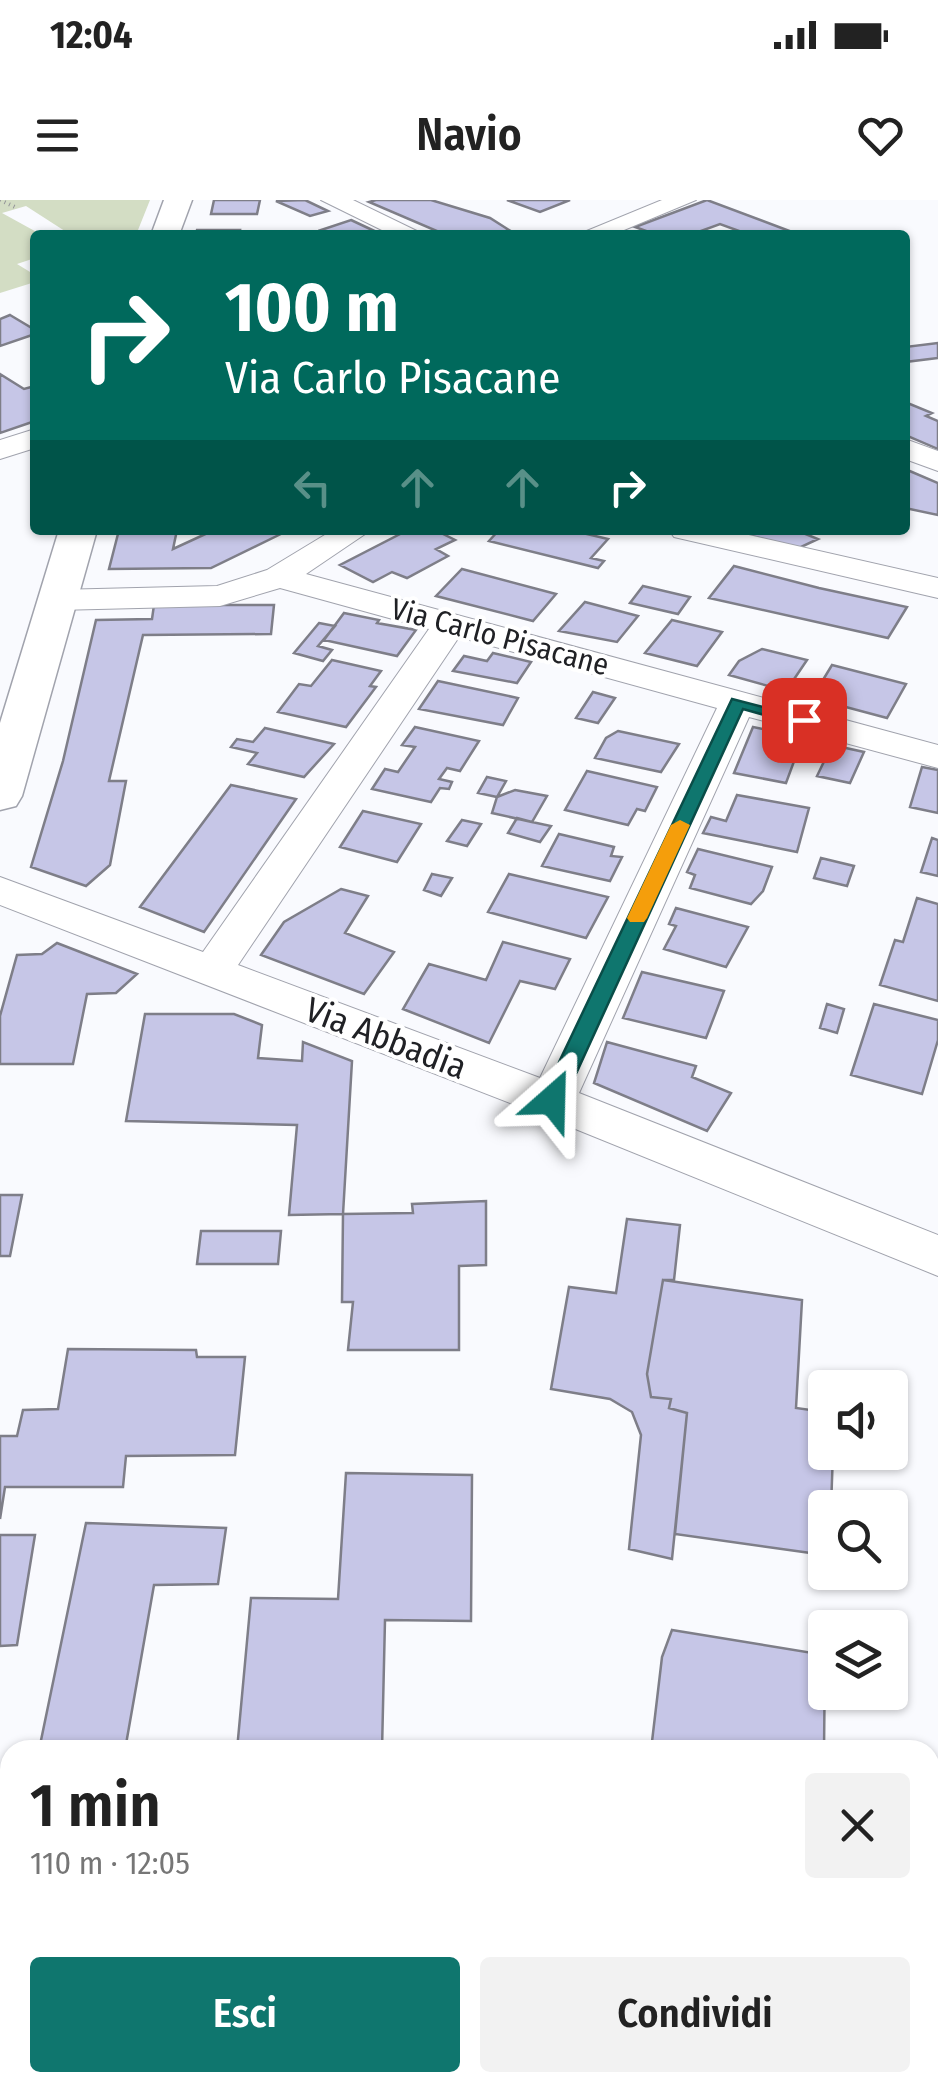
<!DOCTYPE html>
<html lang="it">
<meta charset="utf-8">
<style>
body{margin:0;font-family:"Fira Sans Condensed",sans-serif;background:#f2f2f2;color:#222;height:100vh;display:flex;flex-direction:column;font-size:38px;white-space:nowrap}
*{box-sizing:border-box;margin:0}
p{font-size:32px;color:#767676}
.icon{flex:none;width:55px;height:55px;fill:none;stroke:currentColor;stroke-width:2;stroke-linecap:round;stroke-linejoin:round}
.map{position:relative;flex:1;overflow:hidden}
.drawer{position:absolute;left:0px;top:1540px;width:940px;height:352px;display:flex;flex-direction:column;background:#fff;border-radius:30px 30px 0 0;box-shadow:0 2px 8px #0004}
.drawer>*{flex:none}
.hud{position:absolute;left:30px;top:30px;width:880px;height:305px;border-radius:10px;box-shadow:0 2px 8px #0004;background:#00695c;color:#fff;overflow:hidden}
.buttons{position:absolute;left:808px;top:1170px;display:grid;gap:20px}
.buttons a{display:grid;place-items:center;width:100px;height:100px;border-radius:10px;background:#fff;box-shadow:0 2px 8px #0004;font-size:50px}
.pin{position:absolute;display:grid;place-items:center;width:85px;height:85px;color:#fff;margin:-42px;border-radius:20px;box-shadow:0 5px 15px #0006}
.me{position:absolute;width:110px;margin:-55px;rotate:25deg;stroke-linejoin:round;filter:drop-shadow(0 0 8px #0008)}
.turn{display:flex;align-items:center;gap:35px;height:210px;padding:0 30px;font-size:45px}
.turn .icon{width:130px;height:130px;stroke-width:2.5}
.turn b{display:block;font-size:70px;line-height:85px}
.lanes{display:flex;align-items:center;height:95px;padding:0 30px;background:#0003;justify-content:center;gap:50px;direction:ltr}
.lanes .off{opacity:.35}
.round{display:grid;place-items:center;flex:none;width:105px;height:105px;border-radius:10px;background:#f2f2f2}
.summary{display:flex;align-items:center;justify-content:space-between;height:170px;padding:0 30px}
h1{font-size:60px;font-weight:600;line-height:75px}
.button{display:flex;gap:20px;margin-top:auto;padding:20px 30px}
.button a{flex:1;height:115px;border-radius:10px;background:#0f766e;color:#fff;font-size:40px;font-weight:600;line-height:115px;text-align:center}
.button a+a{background:#f2f2f2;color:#222}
.status{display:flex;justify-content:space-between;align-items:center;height:70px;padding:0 50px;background:#fff;direction:ltr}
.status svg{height:28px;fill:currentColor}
header{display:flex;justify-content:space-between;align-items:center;height:130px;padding:0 30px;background:#fff;font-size:45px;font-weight:600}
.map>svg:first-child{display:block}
.green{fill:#d3ddc4}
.building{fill:#c6c6e7;stroke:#7e7e88;stroke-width:2.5}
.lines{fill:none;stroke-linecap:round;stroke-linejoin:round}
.minor-casing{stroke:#a1a3ad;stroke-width:2}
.secondary-casing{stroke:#a1a3ad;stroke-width:3}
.path{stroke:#939498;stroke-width:4;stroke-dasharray:1 4;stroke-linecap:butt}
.minor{fill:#fff;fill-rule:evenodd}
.secondary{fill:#fff;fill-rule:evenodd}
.route{fill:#0f766e;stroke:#0a4d48;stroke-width:2.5}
.slow{fill:#f59e0b}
.labels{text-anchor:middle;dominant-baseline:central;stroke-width:8;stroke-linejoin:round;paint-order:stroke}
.far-street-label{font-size:30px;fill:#202125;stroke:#fff}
.street-label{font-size:35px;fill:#202125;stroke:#fff}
</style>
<div class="status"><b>12:04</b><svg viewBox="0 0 49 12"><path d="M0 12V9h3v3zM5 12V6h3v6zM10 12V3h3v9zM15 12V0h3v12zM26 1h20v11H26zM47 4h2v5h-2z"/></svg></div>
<header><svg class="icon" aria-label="menu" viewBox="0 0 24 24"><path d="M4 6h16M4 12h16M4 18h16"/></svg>Navio<svg class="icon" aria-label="heart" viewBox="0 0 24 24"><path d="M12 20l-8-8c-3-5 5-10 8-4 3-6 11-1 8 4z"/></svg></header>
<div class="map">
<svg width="938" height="1891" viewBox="0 0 938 1891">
<rect width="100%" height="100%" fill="#f9fafe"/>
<path class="green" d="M 0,0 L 150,0 L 136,35 L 71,35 L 26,6 L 2,13 L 42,35 L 35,35 L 35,58 L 17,64 L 35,75 L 35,82 L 0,93 Z"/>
<path class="building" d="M 214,0 L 260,0 L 257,14 L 211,14 Z
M 305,0 L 328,11 L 310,16 L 276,1 Z
M 376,0 L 431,0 L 490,18 L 509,30 L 495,35 L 446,35 L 369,2 Z
M 507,0 L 570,0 L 540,12 Z
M 707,0 L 800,35 L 750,35 L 720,24 L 690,35 L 657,35 L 635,27 Z
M 351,20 L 383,35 L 331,35 L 321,30 Z
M 197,30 L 240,30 L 239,35 L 195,35 Z
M 10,115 L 35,130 L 35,134 L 0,146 L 0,119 Z
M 938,143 L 938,158 L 905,162 L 905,147 Z
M 0,174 L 24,189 L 35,186 L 35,221 L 0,233 Z
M 905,202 L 932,213 L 926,216 L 938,221 L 938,249 L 905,235 Z
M 905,269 L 938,283 L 938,315 L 905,308 Z
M 119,330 L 177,330 L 173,349 L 214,330 L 289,330 L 211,368 L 109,369 Z
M 408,330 L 435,330 L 455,340 L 436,349 L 448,356 L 407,378 L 392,372 L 373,382 L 340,365 Z
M 499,330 L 570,330 L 608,339 L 591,358 L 604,361 L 598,368 L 489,341 Z
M 727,330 L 806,330 L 803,333 L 818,339 L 799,348 Z
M 734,366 L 819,388 L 907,407 L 888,438 L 709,398 Z
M 462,369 L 556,394 L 533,421 L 436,396 Z
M 643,386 L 690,397 L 678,414 L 630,403 Z
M 585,402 L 638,416 L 617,442 L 559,431 Z
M 154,405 L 274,405 L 271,434 L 143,435 L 109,581 L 126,581 L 110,665 L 86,686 L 31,667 L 63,561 L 96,420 L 152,419 Z
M 344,413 L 379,420 L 377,423 L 416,430 L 397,456 L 324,440 Z
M 672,420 L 722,432 L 697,466 L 645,453 Z
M 319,423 L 335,426 L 318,446 L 332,450 L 323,461 L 294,453 Z
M 762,449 L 807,460 L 786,491 L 729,475 L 739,461 Z
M 493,453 L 531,462 L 517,483 L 453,471 L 464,456 L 487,461 Z
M 332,460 L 381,471 L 370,486 L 376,487 L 346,527 L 278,512 L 299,484 L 311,486 Z
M 832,465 L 906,484 L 887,518 L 812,498 Z
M 438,481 L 518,498 L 503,525 L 419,509 Z
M 593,492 L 615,498 L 598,523 L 576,518 Z
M 415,527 L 479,541 L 460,571 L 447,568 L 439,579 L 452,582 L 449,589 L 440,588 L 431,602 L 372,589 L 385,569 L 398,572 L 415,547 L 402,545 Z
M 753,527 L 803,537 L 786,583 L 734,573 Z
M 265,528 L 334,544 L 304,577 L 248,564 L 257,553 L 231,547 L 237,539 L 253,542 Z
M 618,531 L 679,544 L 661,572 L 595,558 L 606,538 Z
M 832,545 L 864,552 L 850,583 L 817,576 Z
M 922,567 L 938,570 L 938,613 L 910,607 Z
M 587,571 L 657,587 L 645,611 L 637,609 L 628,625 L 565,610 Z
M 487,577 L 506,581 L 497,597 L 478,593 Z
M 231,585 L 296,599 L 204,732 L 140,707 Z
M 515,590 L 547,596 L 532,622 L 492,613 L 497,597 Z
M 737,595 L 809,608 L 797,652 L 703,633 L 711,617 L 726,621 Z
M 363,611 L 421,624 L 397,662 L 340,647 Z
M 517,618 L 532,622 L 551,626 L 540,642 L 508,633 Z
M 462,620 L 481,624 L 467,646 L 447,641 Z
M 559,634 L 614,647 L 611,656 L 622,657 L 610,681 L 542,666 Z
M 932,638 L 938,640 L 938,676 L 921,672 Z
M 698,649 L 772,667 L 763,691 L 751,704 L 690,688 L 695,675 L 687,672 Z
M 821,658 L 854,666 L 847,686 L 814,678 Z
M 432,674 L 452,678 L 441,696 L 424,690 Z
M 509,674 L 608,697 L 586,738 L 488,712 Z
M 341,689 L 368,696 L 345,733 L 394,752 L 364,794 L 261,755 L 284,722 Z
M 917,698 L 938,704 L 938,801 L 880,785 L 895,740 L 903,742 Z
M 676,708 L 748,727 L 726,767 L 664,749 L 676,726 L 669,724 Z
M 503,742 L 570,759 L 555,789 L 520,781 L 489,843 L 403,809 L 429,764 L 486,780 Z
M 57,743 L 137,774 L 116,793 L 87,794 L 73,864 L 0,864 L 0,816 L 17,755 L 42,754 Z
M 642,772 L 724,791 L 706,838 L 623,818 Z
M 827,804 L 844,809 L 837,833 L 820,828 Z
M 874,804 L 938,820 L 938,840 L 922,894 L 851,875 Z
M 145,814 L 234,814 L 262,825 L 258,858 L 302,861 L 303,842 L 352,861 L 343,1014 L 289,1015 L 297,925 L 126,921 Z
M 607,842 L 696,866 L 692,877 L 731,893 L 707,931 L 594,883 Z
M 0,995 L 22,995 L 10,1056 L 0,1056 Z
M 486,1001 L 486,1065 L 459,1066 L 459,1150 L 348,1150 L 353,1102 L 342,1102 L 343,1014 L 413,1013 L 412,1004 Z
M 627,1019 L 680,1025 L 674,1080 L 663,1080 L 647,1174 L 651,1197 L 671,1199 L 669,1208 L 687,1213 L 672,1359 L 629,1349 L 641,1235 L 632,1212 L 610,1199 L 551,1189 L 569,1087 L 616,1093 Z
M 201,1031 L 281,1031 L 278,1064 L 197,1064 Z
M 663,1080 L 802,1100 L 796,1208 L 818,1211 L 819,1236 L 825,1237 L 825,1252 L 833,1252 L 831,1308 L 825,1308 L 825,1355 L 675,1334 L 687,1213 L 669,1208 L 671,1199 L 651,1197 L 647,1174 Z
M 68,1149 L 196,1150 L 197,1157 L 245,1157 L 235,1255 L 126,1256 L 123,1287 L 5,1287 L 0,1319 L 0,1236 L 17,1236 L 23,1210 L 58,1209 Z
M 346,1273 L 472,1275 L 471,1421 L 385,1420 L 382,1550 L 237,1550 L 251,1398 L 338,1399 Z
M 86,1323 L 226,1328 L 218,1384 L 154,1385 L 125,1550 L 39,1550 Z
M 0,1335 L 35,1335 L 17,1445 L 0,1446 Z
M 672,1430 L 825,1455 L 824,1550 L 651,1550 L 662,1457 Z
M 305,1882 L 410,1882 L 405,1891 L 317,1891 Z"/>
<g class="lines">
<g class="minor-casing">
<path id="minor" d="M 321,0 L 353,0 L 425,35 L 392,35 Z
M 662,0 L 696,0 L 612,35 L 577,35 Z
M 35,229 L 35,248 L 0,259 L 0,240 Z
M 905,239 L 938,251 L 938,271 L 905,259 Z
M 333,330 L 371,330 L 306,374 L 938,545 L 938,568 L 749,517 L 579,893 L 938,1035 L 938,1076 L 536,913 L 0,705 L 0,677 L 203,752 L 429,429 L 280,388 L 220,406 L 57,410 L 45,407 L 40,400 L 45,393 L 57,390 L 217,386 L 267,370 ZM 459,437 L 717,508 L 540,878 L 238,765 Z
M 669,330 L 727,330 L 938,378 L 938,398 L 674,337 Z"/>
</g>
<g class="secondary-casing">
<path id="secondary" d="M 164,0 L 192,0 L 179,35 L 151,35 Z
M 59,330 L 97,330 L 22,596 L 16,606 L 0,610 L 0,523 Z"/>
</g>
<path class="path" d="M 0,0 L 17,8"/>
<use href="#minor" class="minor"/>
<use href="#secondary" class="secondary"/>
</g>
<path class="route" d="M 732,499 L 813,520 L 804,526 L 743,509 L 564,900 L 552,909 L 545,906 L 541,900 Z"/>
<path class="slow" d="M 680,620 L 690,625 L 647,718 L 644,722 L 630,722 L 627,718 L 671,625 Z"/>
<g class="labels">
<g class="far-street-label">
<text transform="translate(500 437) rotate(15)">Via Carlo Pisacane</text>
</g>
<g class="street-label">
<text transform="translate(386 838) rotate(21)">Via Abbadia</text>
</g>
</g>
</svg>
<div class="buttons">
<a><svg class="icon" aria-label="sound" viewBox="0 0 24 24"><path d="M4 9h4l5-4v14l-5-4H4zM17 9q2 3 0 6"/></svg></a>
<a><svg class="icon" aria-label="search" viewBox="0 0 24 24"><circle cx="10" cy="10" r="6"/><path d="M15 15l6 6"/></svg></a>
<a><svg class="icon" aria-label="layers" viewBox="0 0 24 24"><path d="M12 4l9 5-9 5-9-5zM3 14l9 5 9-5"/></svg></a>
</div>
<div class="pin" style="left:804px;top:520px;background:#d93025"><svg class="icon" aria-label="arrive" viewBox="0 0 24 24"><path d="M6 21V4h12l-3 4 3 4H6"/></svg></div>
<svg class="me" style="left:552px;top:900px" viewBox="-20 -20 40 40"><path d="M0-17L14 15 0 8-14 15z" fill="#0f766e" stroke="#fff" stroke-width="4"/></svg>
<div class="hud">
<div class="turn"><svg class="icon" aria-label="right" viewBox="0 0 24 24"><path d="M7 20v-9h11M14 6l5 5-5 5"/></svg><div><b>100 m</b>Via Carlo Pisacane</div></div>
<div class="lanes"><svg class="icon off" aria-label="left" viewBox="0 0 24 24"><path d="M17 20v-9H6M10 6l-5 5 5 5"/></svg><svg class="icon off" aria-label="ahead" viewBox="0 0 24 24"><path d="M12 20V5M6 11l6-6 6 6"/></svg><svg class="icon off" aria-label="ahead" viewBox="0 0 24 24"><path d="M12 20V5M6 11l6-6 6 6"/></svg><svg class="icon" aria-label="right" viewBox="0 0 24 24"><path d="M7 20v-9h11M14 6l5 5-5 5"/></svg></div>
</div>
<section class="drawer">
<div class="summary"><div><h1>1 min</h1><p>110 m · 12:05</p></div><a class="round"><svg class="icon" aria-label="close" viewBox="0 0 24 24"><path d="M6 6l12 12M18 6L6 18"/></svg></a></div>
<div class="button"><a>Esci</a><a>Condividi</a></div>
</section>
</div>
